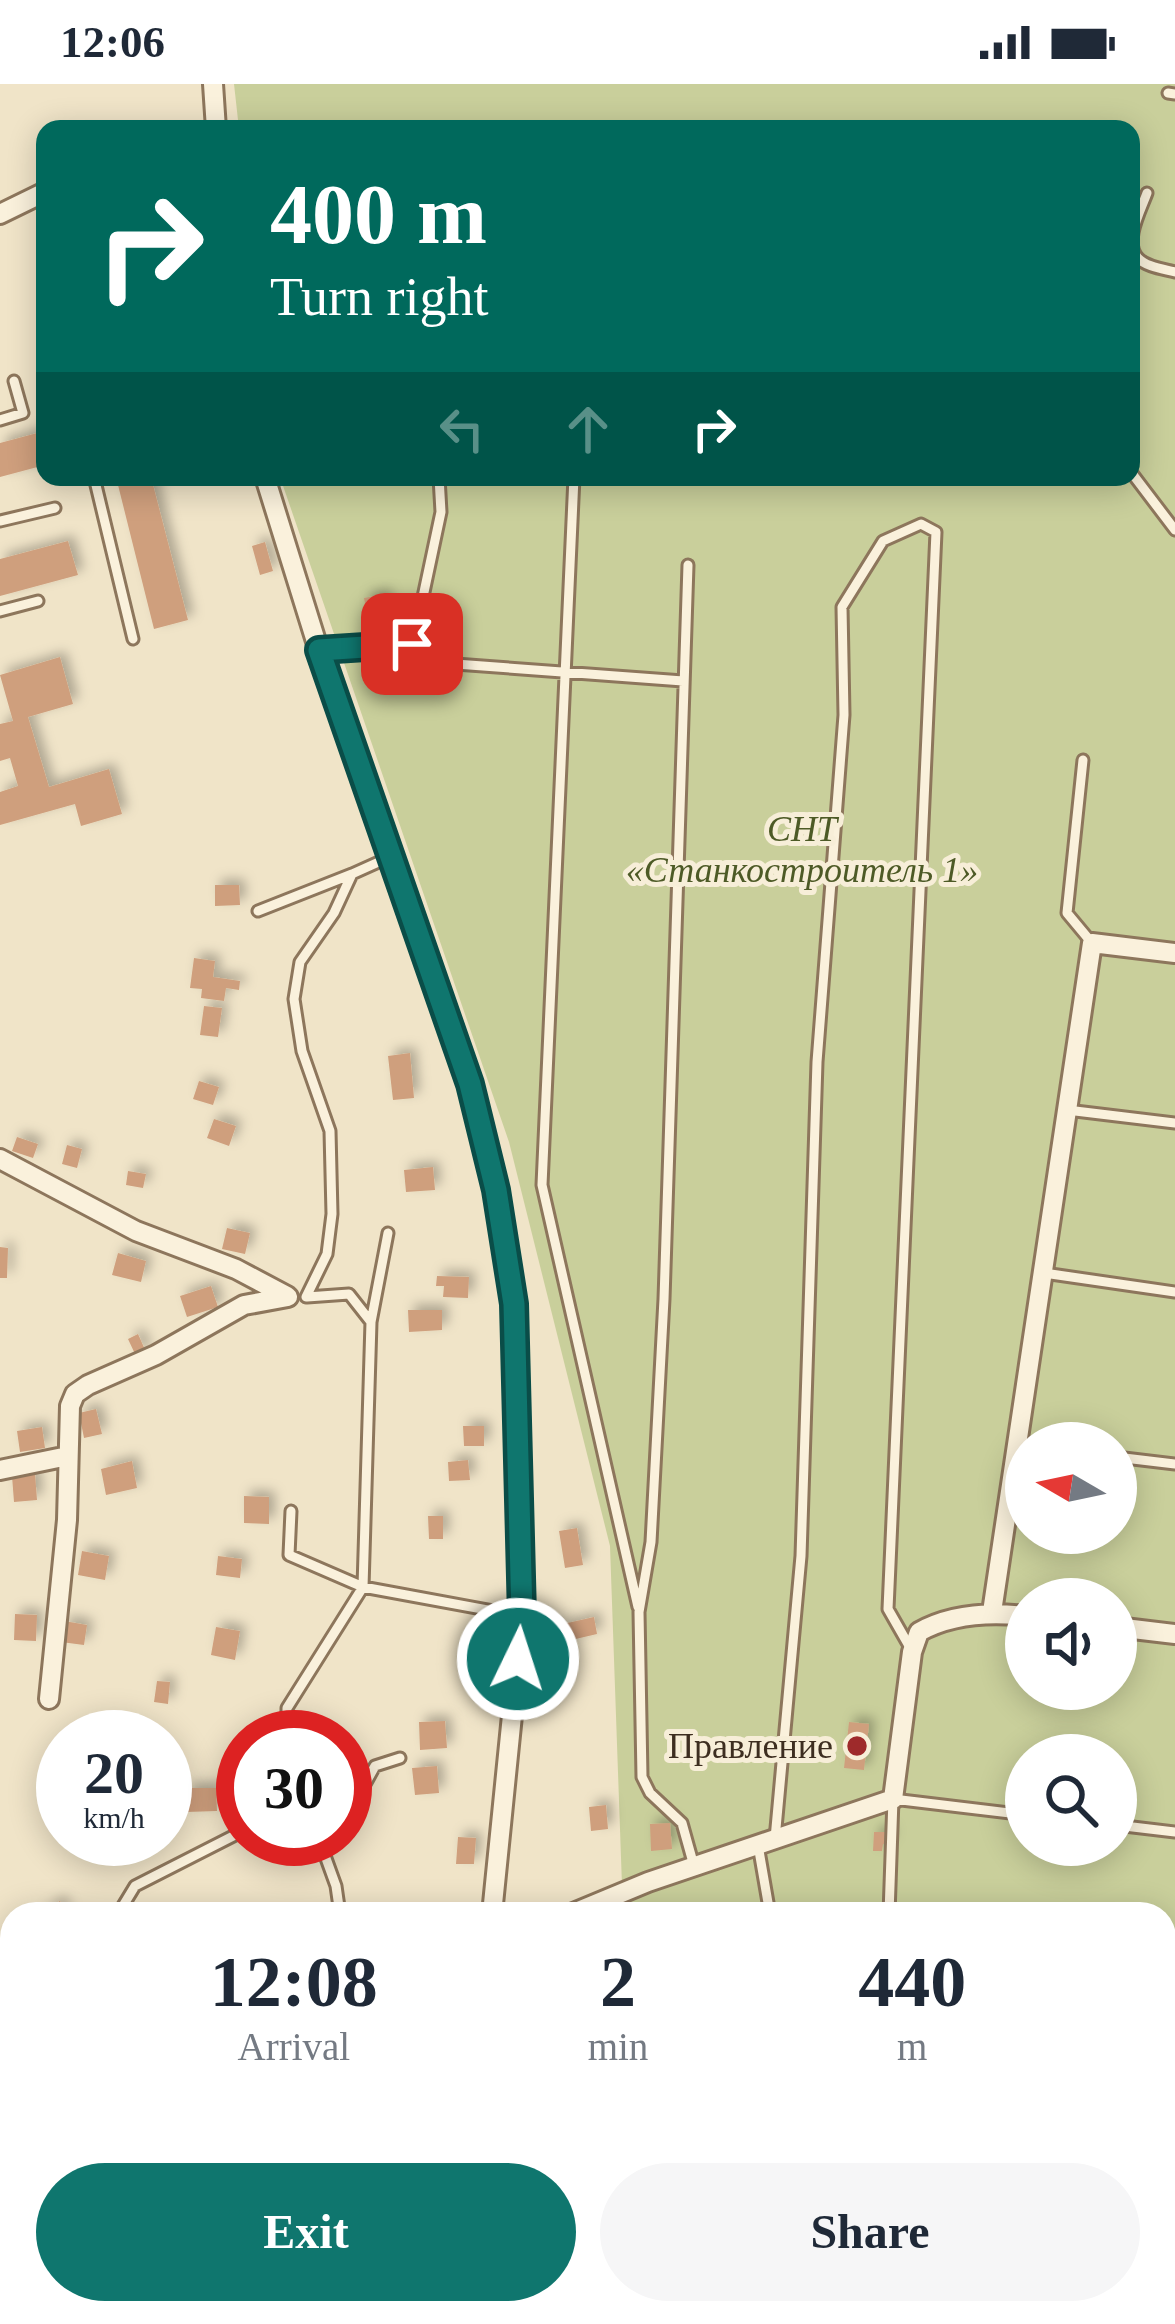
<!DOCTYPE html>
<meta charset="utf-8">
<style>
body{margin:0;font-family:"Times New Roman",serif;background:#f6f6f7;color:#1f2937;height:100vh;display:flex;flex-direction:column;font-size:45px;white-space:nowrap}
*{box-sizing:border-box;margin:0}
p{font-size:39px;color:#747a83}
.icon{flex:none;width:66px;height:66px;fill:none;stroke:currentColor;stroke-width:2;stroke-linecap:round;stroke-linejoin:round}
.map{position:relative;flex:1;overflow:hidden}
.drawer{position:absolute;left:0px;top:1818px;width:1176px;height:423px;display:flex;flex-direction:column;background:#fff;border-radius:36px 36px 0 0;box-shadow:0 6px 30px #0003}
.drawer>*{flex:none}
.hud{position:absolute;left:36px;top:36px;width:1104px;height:366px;border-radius:24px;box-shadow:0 6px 30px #0003;background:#00695c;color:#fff;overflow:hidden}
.needle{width:78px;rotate:279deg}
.controls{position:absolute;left:1005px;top:1338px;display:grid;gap:24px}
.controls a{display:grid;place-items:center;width:132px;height:132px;border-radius:50%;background:#fff;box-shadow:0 6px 30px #0003;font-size:60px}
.speed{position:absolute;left:36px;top:1626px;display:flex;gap:24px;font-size:60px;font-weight:700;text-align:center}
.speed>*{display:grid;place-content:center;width:156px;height:156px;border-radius:50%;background:#fff;box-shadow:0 6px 30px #0003;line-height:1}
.speed small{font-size:30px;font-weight:400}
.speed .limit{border:18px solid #d22;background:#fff;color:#111}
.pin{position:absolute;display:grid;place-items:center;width:102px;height:102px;color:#fff;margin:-51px;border-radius:24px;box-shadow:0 6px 18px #0006}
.me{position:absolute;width:132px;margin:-66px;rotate:4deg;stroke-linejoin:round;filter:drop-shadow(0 0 9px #0008)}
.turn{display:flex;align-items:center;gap:42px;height:252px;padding:0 36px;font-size:54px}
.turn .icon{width:156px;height:156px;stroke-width:2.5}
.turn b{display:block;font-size:84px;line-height:102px}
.lanes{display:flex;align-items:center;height:114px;padding:0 36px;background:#0003;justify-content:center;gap:60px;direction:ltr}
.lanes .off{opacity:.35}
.eta{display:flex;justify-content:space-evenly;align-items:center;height:204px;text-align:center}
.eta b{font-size:72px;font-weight:700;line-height:84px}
.action{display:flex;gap:24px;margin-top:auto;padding:24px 36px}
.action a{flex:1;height:138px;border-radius:72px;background:#0f766e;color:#fff;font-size:48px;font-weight:700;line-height:138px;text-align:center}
.action a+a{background:#f6f6f7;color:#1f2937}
.status{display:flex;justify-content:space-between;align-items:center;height:84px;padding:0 60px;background:#fff;direction:ltr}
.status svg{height:33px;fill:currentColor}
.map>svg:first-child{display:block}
.green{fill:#c9cf9b;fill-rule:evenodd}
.building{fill:#cf9f7d;filter:url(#shadow)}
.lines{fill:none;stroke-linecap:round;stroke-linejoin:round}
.service-casing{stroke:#8d765c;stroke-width:15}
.minor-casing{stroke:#8d765c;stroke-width:24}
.service{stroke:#faf1dc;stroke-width:9}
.minor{stroke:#faf1dc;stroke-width:18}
.route-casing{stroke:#0a4d48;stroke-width:30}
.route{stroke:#0f766e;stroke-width:21}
.poi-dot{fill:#9e2a2b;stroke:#f7eed8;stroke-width:4.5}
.labels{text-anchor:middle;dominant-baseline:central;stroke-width:10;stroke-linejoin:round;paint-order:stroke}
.park-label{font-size:36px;font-style:italic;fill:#4d5a26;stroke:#f7eed8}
.poi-label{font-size:36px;fill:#3d2e20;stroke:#f7eed8;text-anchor:end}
</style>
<div class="status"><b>12:06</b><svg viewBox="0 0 49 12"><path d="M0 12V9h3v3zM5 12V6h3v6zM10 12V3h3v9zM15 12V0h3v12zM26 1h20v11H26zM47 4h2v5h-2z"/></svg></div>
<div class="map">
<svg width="1175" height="2240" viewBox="0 0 1175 2240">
<defs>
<filter id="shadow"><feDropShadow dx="6" dy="-6" stdDeviation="6" flood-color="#0004"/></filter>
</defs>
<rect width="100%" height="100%" fill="#f0e4c8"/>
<path class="green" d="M 234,0 L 1175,0 L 1175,2240 L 652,2240 L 651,2229 L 1164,2229 L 1164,1830 L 623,1830 L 610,1462 L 509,1058 L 280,393 L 1131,393 L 1131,45 L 239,45 ZM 1026,1359 L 1116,1359 L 1116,1449 L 1026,1449 ZM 1026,1515 L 1116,1515 L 1116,1605 L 1026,1605 ZM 1026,1671 L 1116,1671 L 1116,1761 L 1026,1761 Z"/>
<path class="building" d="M 41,348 L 45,364 L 45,381 L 0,393 L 0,359 Z
M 116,393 L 151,393 L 188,536 L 154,545 Z
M 68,457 L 78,491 L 0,512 L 0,475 Z
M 265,458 L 273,487 L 260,491 L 252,462 Z
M 385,510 L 390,537 L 369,541 L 364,514 Z
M 60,573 L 73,620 L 28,633 L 49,703 L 109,685 L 122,730 L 81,742 L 75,720 L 0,741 L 0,708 L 18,702 L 10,674 L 0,677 L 0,640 L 13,637 L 0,591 Z
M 215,801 L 239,801 L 240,821 L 215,822 Z
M 194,874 L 215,877 L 213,893 L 240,897 L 239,906 L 226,904 L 224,917 L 201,914 L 202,905 L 190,904 Z
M 204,922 L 222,924 L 218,953 L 200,951 Z
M 410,969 L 414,1014 L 393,1016 L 388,972 Z
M 199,997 L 219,1003 L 213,1021 L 193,1015 Z
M 214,1035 L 236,1042 L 229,1062 L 207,1054 Z
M 17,1053 L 38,1060 L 33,1074 L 12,1067 Z
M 67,1061 L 82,1065 L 77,1084 L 62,1080 Z
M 433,1083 L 435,1106 L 406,1108 L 404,1086 Z
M 128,1087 L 146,1090 L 143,1104 L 126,1101 Z
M 227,1144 L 250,1149 L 245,1170 L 222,1165 Z
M 0,1163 L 8,1164 L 7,1194 L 0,1194 Z
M 118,1169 L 146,1177 L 141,1198 L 112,1191 Z
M 437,1192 L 469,1193 L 468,1214 L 443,1213 L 444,1202 L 436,1202 Z
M 211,1202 L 218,1223 L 187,1233 L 180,1212 Z
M 408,1226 L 442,1226 L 442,1246 L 409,1248 Z
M 138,1250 L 146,1268 L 136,1272 L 128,1255 Z
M 96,1325 L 102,1350 L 84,1354 L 79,1329 Z
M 463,1342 L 484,1342 L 484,1362 L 464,1362 Z
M 42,1343 L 45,1364 L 20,1368 L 17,1347 Z
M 468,1376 L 470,1396 L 449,1397 L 448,1378 Z
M 132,1377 L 137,1404 L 106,1411 L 101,1385 Z
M 35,1390 L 37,1416 L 14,1418 L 12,1392 Z
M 244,1412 L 269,1413 L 269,1440 L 244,1439 Z
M 428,1432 L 443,1432 L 443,1455 L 429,1455 Z
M 577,1444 L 583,1481 L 565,1484 L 559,1447 Z
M 82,1467 L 109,1472 L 105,1496 L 78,1491 Z
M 218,1472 L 242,1475 L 240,1494 L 216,1491 Z
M 15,1530 L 37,1531 L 36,1557 L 14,1556 Z
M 594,1533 L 597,1550 L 567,1557 L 563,1540 Z
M 64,1537 L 87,1541 L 84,1561 L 61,1558 Z
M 216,1543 L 240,1547 L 235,1576 L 211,1571 Z
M 157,1597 L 170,1598 L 168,1620 L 154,1618 Z
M 445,1637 L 447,1664 L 420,1666 L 419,1638 Z
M 849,1638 L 869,1640 L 864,1686 L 844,1684 Z
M 437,1682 L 439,1709 L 415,1711 L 412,1684 Z
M 186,1704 L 216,1704 L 217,1727 L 186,1728 Z
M 606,1721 L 608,1745 L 591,1747 L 589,1723 Z
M 670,1739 L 672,1765 L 651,1767 L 650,1740 Z
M 874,1748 L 889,1748 L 888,1760 L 883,1760 L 882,1767 L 873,1767 Z
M 458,1753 L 476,1754 L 474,1780 L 456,1780 Z
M 60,1817 L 67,1830 L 38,1830 Z
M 12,2048 L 12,2073 L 7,2075 L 0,2053 Z"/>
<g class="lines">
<g class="service-casing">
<path id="service" d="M 1168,9 L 1175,10
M 1147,109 C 1141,126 1123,158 1138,174 C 1146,183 1164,185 1175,188
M 0,336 L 23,329 L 14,297
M 1131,388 L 1175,446
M 94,393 L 133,555
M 574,393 L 542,1101 L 638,1523
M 0,437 L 55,424
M 688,481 L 664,1215 L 651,1458 L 639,1528 L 642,1693 L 650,1709 L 682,1739 L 694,1782
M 0,527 L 38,517
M 413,560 L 441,428 L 439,393
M 319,567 L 413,560 L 442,579 L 683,597
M 1083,676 L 1067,829 L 1092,859
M 258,827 L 352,790
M 1067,1026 L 1175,1039
M 1044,1189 L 1175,1208
M 306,1213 L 327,1170 L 332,1130 L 330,1047 L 302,967 L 294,915 L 300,878 L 334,829 L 352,790 L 392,772
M 371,1238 L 388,1149
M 1116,1373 L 1175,1380
M 291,1427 L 289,1471 L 363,1503 L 371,1238 L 349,1210 L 307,1213
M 287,1653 L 287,1624 L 363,1503 L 520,1532
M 345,1731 L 353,1722 L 375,1682 L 400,1674
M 1116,1741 L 1175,1748
M 319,1755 L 336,1802 L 340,1830
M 775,1755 L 801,1472 L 817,978 L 844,631 L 842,523 L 883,457 L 921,440 L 936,448 L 888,1525 L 912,1567
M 758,1761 L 770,1830
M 118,1830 L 135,1802 L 243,1747
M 889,1830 L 893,1715 L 1026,1731
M 1164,1920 L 1175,1921
M 1164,2085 L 1175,2086
M 296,2240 L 298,2229
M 797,2240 L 798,2229
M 872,2240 L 873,2229"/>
</g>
<g class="minor-casing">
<path id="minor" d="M 213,0 L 216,45
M 0,130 L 45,108
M 265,393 L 319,567 L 470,1000 L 496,1106 L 514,1220 L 522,1532 L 492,1830
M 0,1075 L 136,1147 L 236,1185 L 287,1212
M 0,1386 L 68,1372
M 992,1528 L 1092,859 L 1175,869
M 1116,1543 L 1175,1550
M 49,1615 L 67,1436 L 70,1322 L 75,1310 L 88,1301 L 156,1271 L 244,1221 L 288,1213
M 571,1830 L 648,1798 L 893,1715 L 912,1568 L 919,1548 C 951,1530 990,1528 1026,1532
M 0,2034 L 12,2031
M 0,2095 L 0,2110"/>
</g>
<use href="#service" class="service"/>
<use href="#minor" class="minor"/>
</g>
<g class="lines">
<g class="route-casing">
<path id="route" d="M 412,560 L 319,566 L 470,1000 L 496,1106 L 514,1220 L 522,1532 L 518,1575"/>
</g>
<use href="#route" class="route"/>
</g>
<circle class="poi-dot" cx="857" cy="1662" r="12"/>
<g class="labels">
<g class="park-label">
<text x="802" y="745">СНТ<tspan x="802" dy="41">«Станкостроитель 1»</tspan></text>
</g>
<g class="poi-label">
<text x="833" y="1662">Правление</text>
</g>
</g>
</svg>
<div class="controls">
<a><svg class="needle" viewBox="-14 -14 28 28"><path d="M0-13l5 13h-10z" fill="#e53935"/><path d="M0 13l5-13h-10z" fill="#747a83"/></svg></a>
<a><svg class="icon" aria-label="sound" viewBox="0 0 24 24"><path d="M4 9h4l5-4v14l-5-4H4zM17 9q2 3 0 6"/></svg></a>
<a><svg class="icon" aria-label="search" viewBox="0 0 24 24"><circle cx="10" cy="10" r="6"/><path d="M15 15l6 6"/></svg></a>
</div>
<div class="speed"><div>20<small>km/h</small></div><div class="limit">30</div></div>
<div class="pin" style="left:412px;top:560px;background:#d93025"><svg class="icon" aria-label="arrive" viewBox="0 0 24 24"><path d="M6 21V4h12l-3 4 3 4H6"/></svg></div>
<svg class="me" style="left:518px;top:1575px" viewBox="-20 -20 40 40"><circle r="17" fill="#0f766e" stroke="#fff" stroke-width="3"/><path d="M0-11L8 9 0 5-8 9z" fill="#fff"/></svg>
<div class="hud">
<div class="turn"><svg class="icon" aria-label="right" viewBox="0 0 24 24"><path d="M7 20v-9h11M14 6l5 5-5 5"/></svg><div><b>400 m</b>Turn right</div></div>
<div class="lanes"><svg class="icon off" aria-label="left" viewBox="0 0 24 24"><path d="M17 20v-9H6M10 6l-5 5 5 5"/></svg><svg class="icon off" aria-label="ahead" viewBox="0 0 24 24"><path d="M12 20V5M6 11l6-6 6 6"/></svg><svg class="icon" aria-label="right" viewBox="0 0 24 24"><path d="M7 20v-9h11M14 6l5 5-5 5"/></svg></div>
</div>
<section class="drawer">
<div class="eta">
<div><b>12:08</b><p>Arrival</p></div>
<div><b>2</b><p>min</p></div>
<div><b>440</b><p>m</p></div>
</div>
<div class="action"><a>Exit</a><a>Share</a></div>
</section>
</div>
